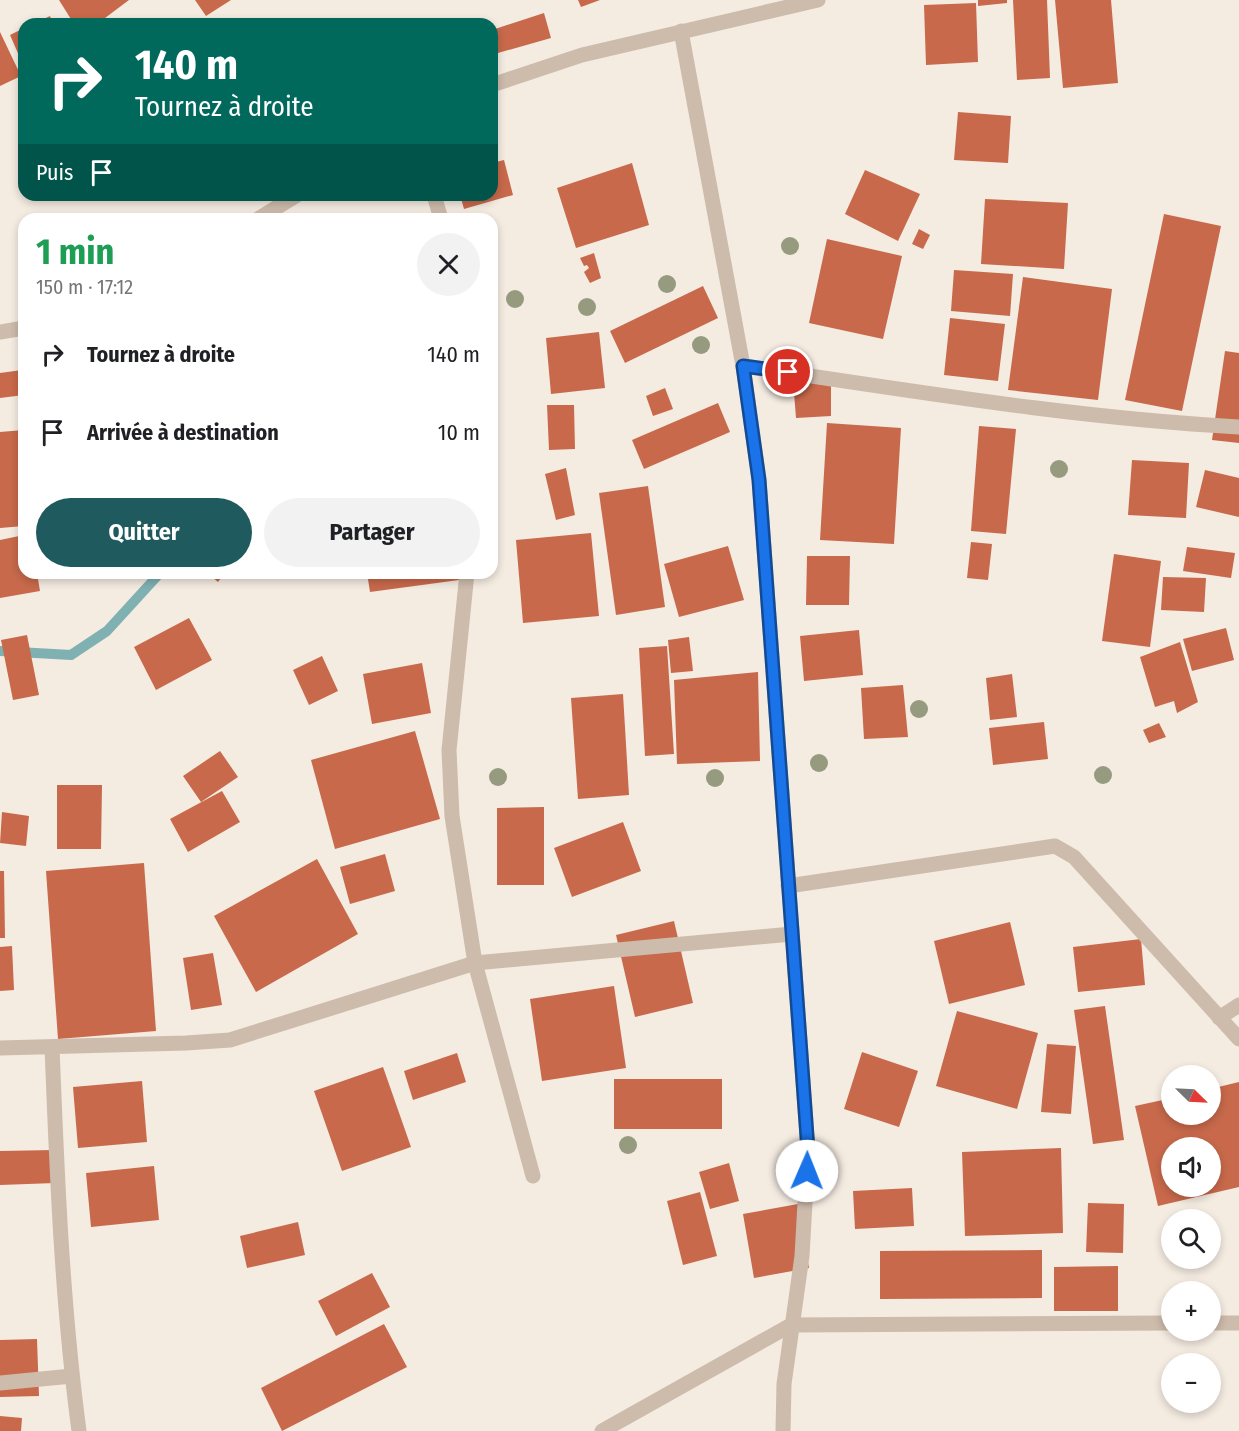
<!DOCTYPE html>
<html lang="fr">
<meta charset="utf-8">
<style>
body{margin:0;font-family:"Fira Sans Condensed",sans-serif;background:#f2f2f2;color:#202124;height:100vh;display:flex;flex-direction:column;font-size:22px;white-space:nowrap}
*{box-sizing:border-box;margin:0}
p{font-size:20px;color:#757577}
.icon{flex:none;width:33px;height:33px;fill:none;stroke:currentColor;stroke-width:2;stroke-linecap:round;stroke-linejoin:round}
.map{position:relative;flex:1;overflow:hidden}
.details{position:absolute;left:18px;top:213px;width:480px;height:366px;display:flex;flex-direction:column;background:#fff;border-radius:18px;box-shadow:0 3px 9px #0003}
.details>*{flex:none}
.guide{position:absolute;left:18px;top:18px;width:480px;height:183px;border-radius:18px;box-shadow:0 3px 9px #0003;background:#00695c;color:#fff;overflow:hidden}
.needle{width:39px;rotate:114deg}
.buttons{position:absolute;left:1161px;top:1065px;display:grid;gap:12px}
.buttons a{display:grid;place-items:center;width:60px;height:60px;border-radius:50%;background:#fff;box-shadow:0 3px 9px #0003;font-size:30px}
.pin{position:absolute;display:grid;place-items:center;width:51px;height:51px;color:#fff;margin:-26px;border:3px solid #fff;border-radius:50%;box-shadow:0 2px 6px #0007}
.me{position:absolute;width:66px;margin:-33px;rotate:1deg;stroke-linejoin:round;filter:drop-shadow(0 0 4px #0008)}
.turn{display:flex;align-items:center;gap:21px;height:126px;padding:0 18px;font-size:27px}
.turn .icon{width:78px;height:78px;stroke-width:2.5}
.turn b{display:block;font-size:42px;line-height:51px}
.then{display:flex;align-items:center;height:57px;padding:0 18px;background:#0003;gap:12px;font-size:22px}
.round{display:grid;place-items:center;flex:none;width:63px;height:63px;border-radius:32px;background:#f2f2f2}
.headline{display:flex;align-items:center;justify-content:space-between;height:102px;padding:0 18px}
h1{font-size:36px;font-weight:700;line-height:45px;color:#1e9e55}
.action{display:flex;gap:12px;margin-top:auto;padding:12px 18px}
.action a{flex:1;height:69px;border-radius:36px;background:#1f5a5e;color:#fff;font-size:24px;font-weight:700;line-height:69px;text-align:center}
.action a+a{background:#f2f2f2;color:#202124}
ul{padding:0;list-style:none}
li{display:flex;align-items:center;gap:18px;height:78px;padding:0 18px}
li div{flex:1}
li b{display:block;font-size:22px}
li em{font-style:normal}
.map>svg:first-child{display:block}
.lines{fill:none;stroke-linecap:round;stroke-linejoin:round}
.stream{stroke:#7fb0b2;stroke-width:10}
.building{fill:#c8694b;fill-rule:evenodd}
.minor{stroke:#cdbbac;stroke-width:15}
.tree{fill:#969b7f}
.route-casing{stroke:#114b97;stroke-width:15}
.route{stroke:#1a73e8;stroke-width:10}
</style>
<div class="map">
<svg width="1239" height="1431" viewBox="0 0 1239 1431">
<rect width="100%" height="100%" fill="#f4ebe1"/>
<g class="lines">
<path class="stream" d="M 0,651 L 71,655 L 107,631 L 160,573"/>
</g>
<path class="building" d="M 59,0 L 129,0 L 97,24 L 74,24 Z
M 195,0 L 231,0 L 206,16 Z
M 578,0 L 600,0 L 581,7 Z
M 978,0 L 1007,0 L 1007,3 L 978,6 Z
M 1013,0 L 1047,0 L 1050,78 L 1017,80 Z
M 1055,0 L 1111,0 L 1118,83 L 1063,88 Z
M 976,3 L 978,62 L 926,65 L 924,5 Z
M 544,13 L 551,38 L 498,53 L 492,30 Z
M 50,16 L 53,24 L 33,24 Z
M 24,28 L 24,67 L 10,35 Z
M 0,32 L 21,76 L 0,86 Z
M 958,112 L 1011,116 L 1008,163 L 954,160 Z
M 504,160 L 513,195 L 464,209 L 460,195 L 492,195 L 492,163 Z
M 632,163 L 649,225 L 576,248 L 557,188 Z
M 865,170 L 920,194 L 898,241 L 845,214 Z
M 985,199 L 1068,203 L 1064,269 L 981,264 Z
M 1164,214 L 1221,226 L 1182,411 L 1125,400 Z
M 919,229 L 930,235 L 923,249 L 912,244 Z
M 827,239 L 902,256 L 883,339 L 809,323 Z
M 594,253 L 601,278 L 590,283 L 584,272 L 589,268 L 587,265 L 584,266 L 580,258 Z
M 954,270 L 1013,274 L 1010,316 L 951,311 Z
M 1023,277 L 1112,289 L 1098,400 L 1008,390 Z
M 703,286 L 718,318 L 625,363 L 610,331 Z
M 950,318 L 1005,324 L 998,381 L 944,375 Z
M 599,332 L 605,388 L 551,394 L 546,338 Z
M 1225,351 L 1239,353 L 1239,443 L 1212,440 Z
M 792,367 L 831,374 L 831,416 L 796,418 Z
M 22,370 L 24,395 L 0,398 L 0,373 Z
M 665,388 L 673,409 L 653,416 L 646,396 Z
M 718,403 L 730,432 L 644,469 L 632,440 Z
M 547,405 L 574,405 L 575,449 L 549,450 Z
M 827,423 L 901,428 L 894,544 L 820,540 Z
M 979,426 L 1016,429 L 1006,534 L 971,531 Z
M 24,430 L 24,526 L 0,528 L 0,432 Z
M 1132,460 L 1189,463 L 1186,518 L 1128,515 Z
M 566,468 L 575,515 L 556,520 L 545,474 Z
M 1205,470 L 1239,478 L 1239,517 L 1196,507 Z
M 648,486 L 665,607 L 616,615 L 599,493 Z
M 591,533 L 599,616 L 523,623 L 516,540 Z
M 24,535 L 24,573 L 37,573 L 40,591 L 0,598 L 0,540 Z
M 971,542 L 992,544 L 988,580 L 967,578 Z
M 728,546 L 744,600 L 679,617 L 664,564 Z
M 1187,547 L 1235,553 L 1231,578 L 1183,571 Z
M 1114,554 L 1161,561 L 1150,647 L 1102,641 Z
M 807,556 L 850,556 L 849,605 L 806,605 Z
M 207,573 L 225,573 L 218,582 Z
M 367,573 L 458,573 L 459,580 L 370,592 Z
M 1163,577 L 1206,578 L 1204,612 L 1161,610 Z
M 189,618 L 212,660 L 156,690 L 134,647 Z
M 1226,628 L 1234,660 L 1192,671 L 1183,639 Z
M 859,630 L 863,675 L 804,681 L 800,636 Z
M 27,635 L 39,695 L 13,700 L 1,640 Z
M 689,637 L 693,671 L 671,673 L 668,640 Z
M 1180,642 L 1198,702 L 1177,713 L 1174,701 L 1155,707 L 1140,657 Z
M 667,646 L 674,754 L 645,756 L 639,648 Z
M 322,656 L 338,691 L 309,705 L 293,670 Z
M 422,663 L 431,713 L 372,724 L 363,674 Z
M 758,672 L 760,761 L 677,764 L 674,680 Z
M 1012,674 L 1017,717 L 990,720 L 986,678 Z
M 903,685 L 908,737 L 864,739 L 861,688 Z
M 623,694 L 629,795 L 578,799 L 571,698 Z
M 1044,722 L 1048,759 L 993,765 L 989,728 Z
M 1159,723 L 1166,737 L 1149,743 L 1143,730 Z
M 415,731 L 440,819 L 335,849 L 311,760 Z
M 220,751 L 238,777 L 201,802 L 183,776 Z
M 57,785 L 102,785 L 101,849 L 57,849 Z
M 222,791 L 240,822 L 188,852 L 170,819 Z
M 544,807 L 544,885 L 497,885 L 497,808 Z
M 2,812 L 29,816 L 26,846 L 0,843 Z
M 623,822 L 641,871 L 572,897 L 554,848 Z
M 385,854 L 395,891 L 350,904 L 340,867 Z
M 317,859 L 358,934 L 256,992 L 214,916 Z
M 144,863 L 156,1031 L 58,1039 L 46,871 Z
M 0,871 L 4,871 L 5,938 L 0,938 Z
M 674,921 L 693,1003 L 635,1017 L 616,935 Z
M 1010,922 L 1025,985 L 949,1004 L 934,941 Z
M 1141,939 L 1145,985 L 1078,992 L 1073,947 Z
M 12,946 L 14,990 L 0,991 L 0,947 Z
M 213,953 L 222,1005 L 191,1010 L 183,958 Z
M 614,986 L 626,1068 L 542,1081 L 530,999 Z
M 1105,1006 L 1124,1140 L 1093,1144 L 1074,1010 Z
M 957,1011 L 1038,1033 L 1017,1109 L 936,1086 Z
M 1047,1044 L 1076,1046 L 1071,1114 L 1041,1112 Z
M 862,1052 L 918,1071 L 899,1127 L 844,1109 Z
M 457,1053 L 466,1082 L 413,1100 L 404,1071 Z
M 383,1067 L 411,1147 L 342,1171 L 314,1091 Z
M 614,1079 L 722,1079 L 722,1129 L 614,1129 Z
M 142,1081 L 147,1142 L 78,1148 L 73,1087 Z
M 1239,1082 L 1239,1187 L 1158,1206 L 1135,1106 L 1172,1098 L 1172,1114 L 1210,1114 L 1210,1089 ZM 1172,1148 L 1210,1148 L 1210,1186 L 1172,1186 Z
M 1061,1148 L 1063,1233 L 965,1236 L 962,1152 Z
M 54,1150 L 55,1183 L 0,1185 L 0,1151 Z
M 729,1163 L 739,1201 L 710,1209 L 699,1172 Z
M 154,1166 L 159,1220 L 91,1227 L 86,1173 Z
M 912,1188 L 914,1226 L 855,1229 L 853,1191 Z
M 700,1192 L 717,1256 L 683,1265 L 667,1201 Z
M 1088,1203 L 1124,1204 L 1123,1253 L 1086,1252 Z
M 798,1204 L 809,1268 L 754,1278 L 743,1214 Z
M 298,1222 L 305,1255 L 247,1268 L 240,1236 Z
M 1042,1250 L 1042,1298 L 880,1299 L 880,1251 Z
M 1118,1266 L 1118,1311 L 1054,1311 L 1054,1267 Z
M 372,1273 L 390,1307 L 336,1336 L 318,1301 Z
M 384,1324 L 407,1367 L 282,1431 L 261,1388 Z
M 37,1339 L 39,1396 L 0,1397 L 0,1340 Z
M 0,1416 L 22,1418 L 21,1431 L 0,1431 Z"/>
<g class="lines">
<path class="minor" d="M 681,31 L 743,366 L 759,479 L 808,1150 L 802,1256 L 784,1384 L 783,1431
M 492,85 L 582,55 L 818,0
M 434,195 L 441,219
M 258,219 L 297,195
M 0,332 L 24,328
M 743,366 C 908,390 1072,418 1239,427
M 467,573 L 449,750 L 452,816 L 475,963 L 533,1176
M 788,886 L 1055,846 L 1074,857 L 1239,1039
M 1219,1018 L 1239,1005
M 52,1047 C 57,1175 62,1303 79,1431
M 0,1048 L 186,1043 L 230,1040 L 475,963 L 792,934
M 1210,1323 L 1239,1323
M 0,1383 L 72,1376
M 602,1431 L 791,1325 L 1172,1323"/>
</g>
<g class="tree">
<circle cx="790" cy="246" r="9"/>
<circle cx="667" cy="284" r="9"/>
<circle cx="515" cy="299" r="9"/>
<circle cx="587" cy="307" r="9"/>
<circle cx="701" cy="345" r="9"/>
<circle cx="1059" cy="469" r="9"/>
<circle cx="919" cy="709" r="9"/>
<circle cx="819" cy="763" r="9"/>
<circle cx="1103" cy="775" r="9"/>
<circle cx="498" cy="777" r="9"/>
<circle cx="715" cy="778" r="9"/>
<circle cx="628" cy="1145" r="9"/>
</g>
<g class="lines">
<g class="route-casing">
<path id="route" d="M 788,372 L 743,366 L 759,480 L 808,1150 L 807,1171"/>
</g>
<use href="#route" class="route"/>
</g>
</svg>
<div class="buttons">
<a><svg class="needle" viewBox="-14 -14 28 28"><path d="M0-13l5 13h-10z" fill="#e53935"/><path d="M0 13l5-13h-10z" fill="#757577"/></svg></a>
<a><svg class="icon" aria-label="sound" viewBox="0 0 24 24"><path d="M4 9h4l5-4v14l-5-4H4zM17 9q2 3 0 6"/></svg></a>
<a><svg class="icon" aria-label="search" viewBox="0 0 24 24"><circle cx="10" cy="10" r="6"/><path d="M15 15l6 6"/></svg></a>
<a>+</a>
<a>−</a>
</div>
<div class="pin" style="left:788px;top:372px;background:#d93025"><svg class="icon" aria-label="arrive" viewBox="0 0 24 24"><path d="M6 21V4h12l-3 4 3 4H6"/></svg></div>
<svg class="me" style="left:807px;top:1171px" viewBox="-20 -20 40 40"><circle r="19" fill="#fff"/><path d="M0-13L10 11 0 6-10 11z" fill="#1a73e8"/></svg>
<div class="guide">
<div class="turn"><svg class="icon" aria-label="right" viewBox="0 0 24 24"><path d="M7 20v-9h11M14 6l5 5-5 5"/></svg><div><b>140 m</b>Tournez à droite</div></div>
<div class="then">Puis<svg class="icon" aria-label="arrive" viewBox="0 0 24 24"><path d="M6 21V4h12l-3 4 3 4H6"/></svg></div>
</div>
<section class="details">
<div class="headline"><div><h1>1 min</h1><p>150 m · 17:12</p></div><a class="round"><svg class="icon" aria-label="close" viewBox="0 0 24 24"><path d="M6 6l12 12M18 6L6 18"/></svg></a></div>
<ul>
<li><svg class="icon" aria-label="right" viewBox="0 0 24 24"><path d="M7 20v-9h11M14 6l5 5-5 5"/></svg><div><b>Tournez à droite</b></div><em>140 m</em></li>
<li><svg class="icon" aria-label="arrive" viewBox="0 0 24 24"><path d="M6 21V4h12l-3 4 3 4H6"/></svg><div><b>Arrivée à destination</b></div><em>10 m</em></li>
</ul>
<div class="action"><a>Quitter</a><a>Partager</a></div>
</section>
</div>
